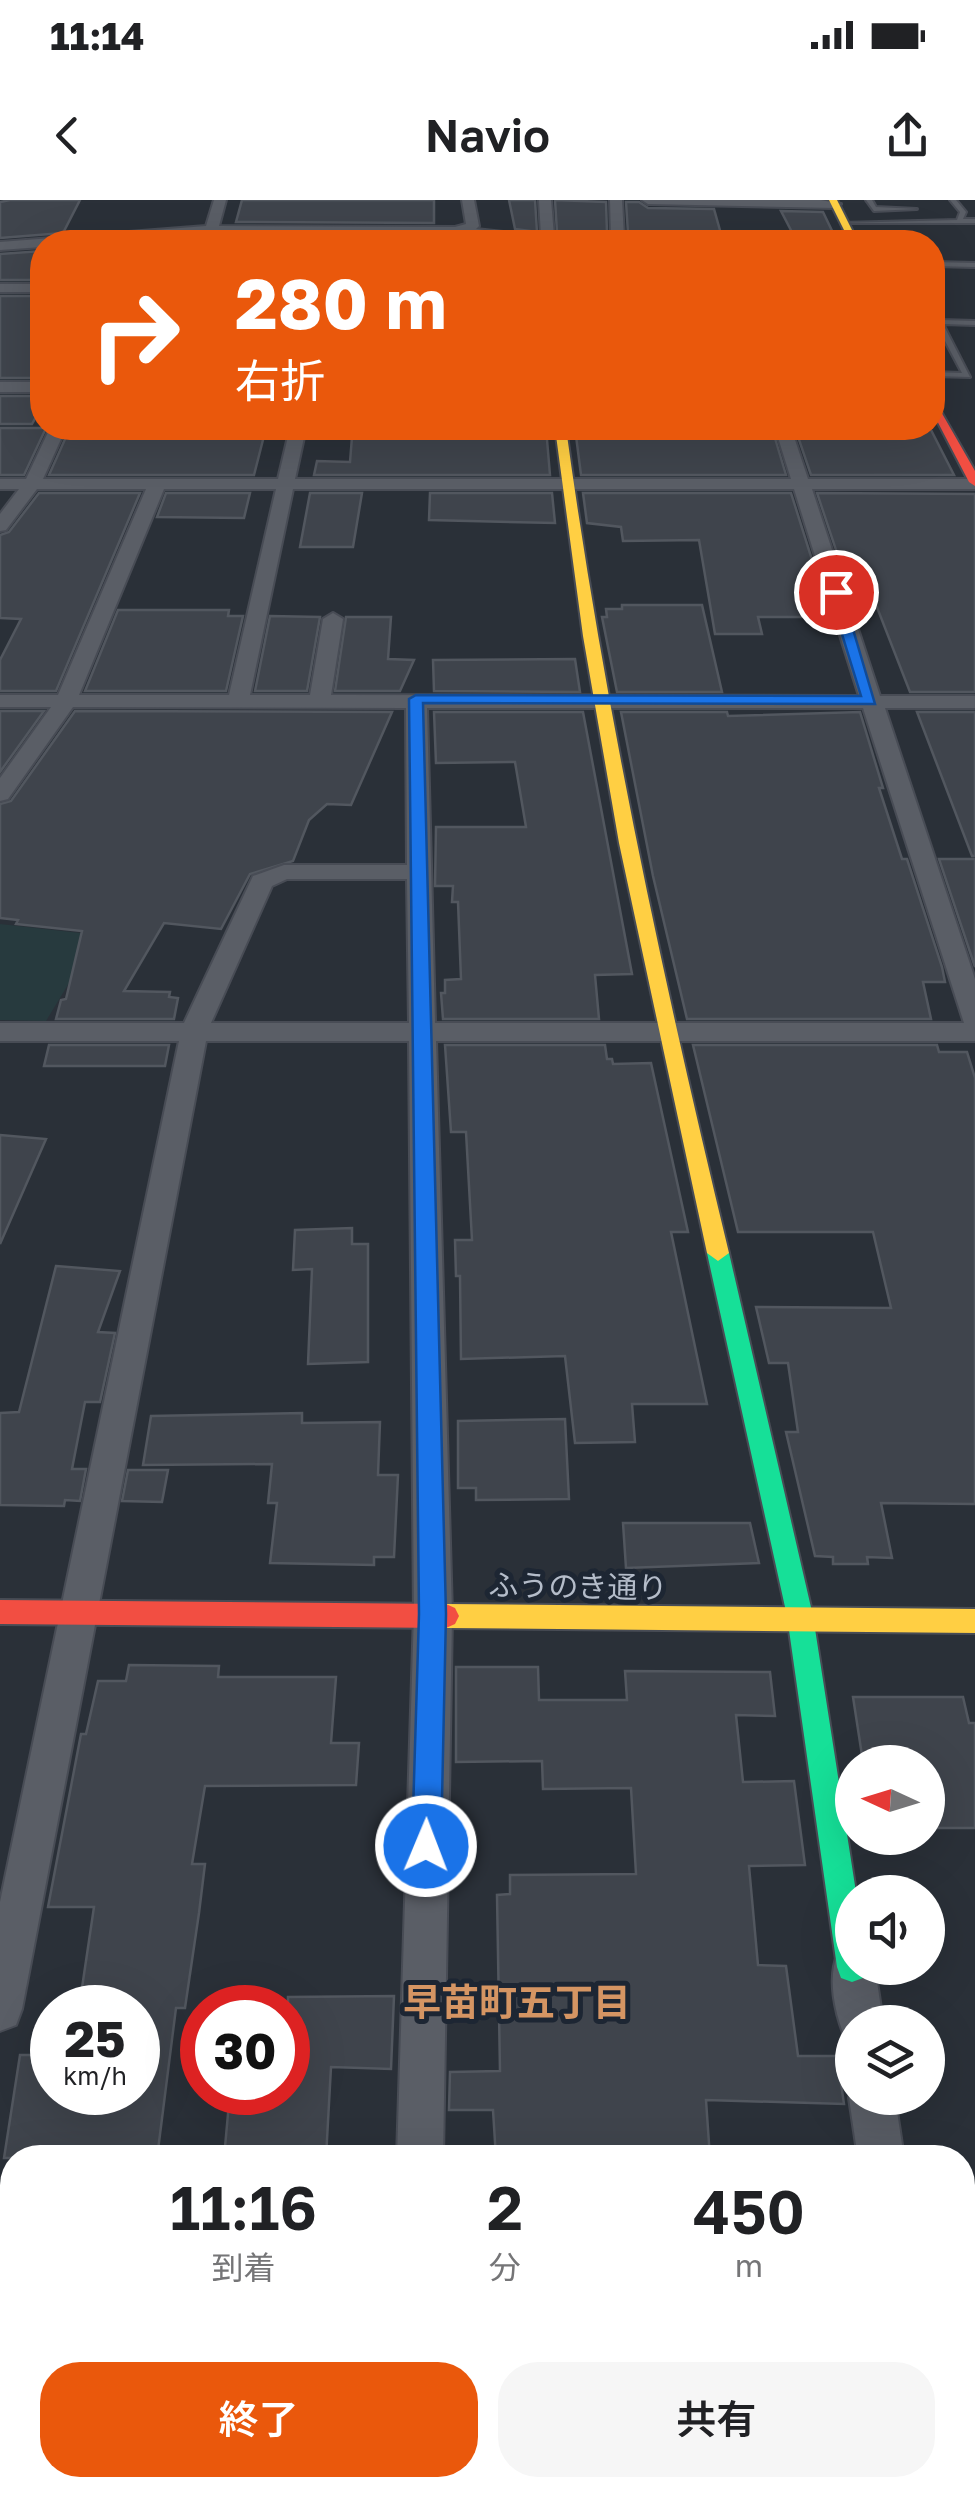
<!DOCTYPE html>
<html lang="ja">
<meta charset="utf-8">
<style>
body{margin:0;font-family:"Golos Text","Noto Sans JP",sans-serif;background:#f6f6f6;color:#202124;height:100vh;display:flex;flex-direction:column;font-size:38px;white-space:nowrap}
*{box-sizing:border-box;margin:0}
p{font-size:32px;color:#757577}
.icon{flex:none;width:55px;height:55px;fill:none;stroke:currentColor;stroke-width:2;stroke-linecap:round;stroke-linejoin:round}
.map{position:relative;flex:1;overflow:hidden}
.details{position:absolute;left:0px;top:1945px;width:975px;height:352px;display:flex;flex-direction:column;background:#fff;border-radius:40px 40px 0 0;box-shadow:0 10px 40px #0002}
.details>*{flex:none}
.guide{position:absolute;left:30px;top:30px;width:915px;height:210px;border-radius:40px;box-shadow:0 10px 40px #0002;background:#ea580c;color:#fff;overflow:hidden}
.needle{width:65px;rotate:274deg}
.controls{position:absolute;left:835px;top:1545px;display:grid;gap:20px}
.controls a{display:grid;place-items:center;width:110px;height:110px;border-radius:50%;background:#fff;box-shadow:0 10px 40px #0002;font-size:50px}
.speed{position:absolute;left:30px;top:1785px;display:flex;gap:20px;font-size:50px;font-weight:700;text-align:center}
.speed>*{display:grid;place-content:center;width:130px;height:130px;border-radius:50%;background:#fff;box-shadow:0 10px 40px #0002;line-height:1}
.speed small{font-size:25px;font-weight:400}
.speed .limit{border:15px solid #d22;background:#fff;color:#111}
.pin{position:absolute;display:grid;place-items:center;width:85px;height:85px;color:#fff;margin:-42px;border:5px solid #fff;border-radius:50%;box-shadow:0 2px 10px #0007}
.me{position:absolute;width:110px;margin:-55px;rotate:1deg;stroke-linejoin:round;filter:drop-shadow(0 0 8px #0008)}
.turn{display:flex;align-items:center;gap:35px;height:210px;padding:0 40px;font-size:45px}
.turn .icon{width:130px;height:130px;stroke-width:2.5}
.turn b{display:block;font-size:70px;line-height:85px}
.eta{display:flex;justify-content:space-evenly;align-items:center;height:170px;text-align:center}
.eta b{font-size:60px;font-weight:600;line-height:70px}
.action{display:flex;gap:20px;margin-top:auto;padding:20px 40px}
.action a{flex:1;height:115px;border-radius:40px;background:#ea580c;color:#fff;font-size:40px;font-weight:600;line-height:115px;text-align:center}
.action a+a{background:#f6f6f6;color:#202124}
.status{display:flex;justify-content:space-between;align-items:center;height:70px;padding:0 50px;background:#fff;direction:ltr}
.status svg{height:28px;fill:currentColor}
header{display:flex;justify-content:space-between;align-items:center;height:130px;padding:0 40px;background:#fff;font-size:45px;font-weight:600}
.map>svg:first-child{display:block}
.green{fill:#273a3e}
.building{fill:#3f444c;stroke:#52575f;stroke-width:2.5}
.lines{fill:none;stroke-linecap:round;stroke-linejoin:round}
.lane-casing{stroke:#484c55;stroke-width:4}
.street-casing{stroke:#484c55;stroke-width:4}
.fast-casing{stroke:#484c55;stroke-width:4}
.slow-casing{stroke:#484c55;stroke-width:4}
.jam-casing{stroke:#484c55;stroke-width:4}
.lane{fill:#5a5e66;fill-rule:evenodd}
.street{fill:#5a5e66;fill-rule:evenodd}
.fast{fill:#16e098;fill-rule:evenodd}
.slow{fill:#ffcf43;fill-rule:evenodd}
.jam{fill:#f24e42;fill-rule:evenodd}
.route{fill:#1a73e8;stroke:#114b97;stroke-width:2.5}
.labels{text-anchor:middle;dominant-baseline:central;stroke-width:10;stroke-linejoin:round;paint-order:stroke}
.street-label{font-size:30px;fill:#b4bcc9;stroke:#1d2633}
.near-neighbourhood-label{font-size:38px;font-weight:bold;fill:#d59563;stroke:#1d2633}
</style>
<div class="status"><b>11:14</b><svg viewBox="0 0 49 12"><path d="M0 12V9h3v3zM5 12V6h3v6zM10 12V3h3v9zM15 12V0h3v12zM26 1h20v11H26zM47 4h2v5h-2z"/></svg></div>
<header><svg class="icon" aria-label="back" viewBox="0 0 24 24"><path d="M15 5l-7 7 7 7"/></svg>Navio<svg class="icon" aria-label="share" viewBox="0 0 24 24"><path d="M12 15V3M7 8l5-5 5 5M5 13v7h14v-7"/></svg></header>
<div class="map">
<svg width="975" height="2296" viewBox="0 0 975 2296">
<rect width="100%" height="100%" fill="#2a3038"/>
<path class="green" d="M 0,724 L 98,735 L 46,821 L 0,820 Z"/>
<path class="building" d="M 10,0 L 80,0 L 63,33 L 0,38 L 0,2 Z
M 242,0 L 434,0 L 434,23 L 236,22 Z
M 509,0 L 535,0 L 537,32 L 515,29 Z
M 555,0 L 606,2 L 607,33 L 557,32 Z
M 626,2 L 639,2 L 648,8 L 714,9 L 721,34 L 628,33 Z
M 781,11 L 823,12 L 835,37 L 794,36 Z
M 231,36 L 434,38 L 434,42 L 229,42 Z
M 42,51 L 42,80 L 0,80 L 0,54 Z
M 0,96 L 42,96 L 42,178 L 0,178 Z
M 0,196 L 42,196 L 42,206 L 32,224 L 0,224 Z
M 0,228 L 46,228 L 24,275 L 0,275 Z
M 70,228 L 266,228 L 254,275 L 49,275 Z
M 364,228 L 546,228 L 550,275 L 314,275 L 317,261 L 350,262 L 352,237 L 363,237 Z
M 575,228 L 647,228 L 648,234 L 720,234 L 718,228 L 772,228 L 786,275 L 581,275 Z
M 795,228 L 930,228 L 954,275 L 811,275 Z
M 39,293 L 140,293 L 56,491 L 0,491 L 0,460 L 21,419 L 0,418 L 0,335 L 9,332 Z
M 166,293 L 250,293 L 244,318 L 157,317 Z
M 310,293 L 362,293 L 353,347 L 300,347 Z
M 430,293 L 552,293 L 555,323 L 429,320 Z
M 583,293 L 791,293 L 830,417 L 758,417 L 762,434 L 715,434 L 699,340 L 623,341 L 621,327 L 587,323 Z
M 817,293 L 975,294 L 975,492 L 910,492 L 873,397 L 854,404 Z
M 622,405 L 702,405 L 722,492 L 617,492 L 602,417 L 607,417 L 606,409 L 622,409 Z
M 118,410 L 229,410 L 228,416 L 243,416 L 226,491 L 85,491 Z
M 270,416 L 320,417 L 307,491 L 255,491 Z
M 346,417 L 391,417 L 388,459 L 414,460 L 400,491 L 335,491 Z
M 575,459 L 580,492 L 434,491 L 433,460 Z
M 0,511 L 44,511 L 0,572 Z
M 75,511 L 392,512 L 351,605 L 327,604 L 309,620 L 293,661 L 250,674 L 221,729 L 164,723 L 124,791 L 170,792 L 169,797 L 178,798 L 174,819 L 56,819 L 61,800 L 66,799 L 82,731 L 16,724 L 18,720 L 0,718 L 0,604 L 11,601 Z
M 434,512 L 583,512 L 632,774 L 595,775 L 599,819 L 443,819 L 441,793 L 445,793 L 445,780 L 461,779 L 458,702 L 452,702 L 453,686 L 435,686 L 436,627 L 526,627 L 515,562 L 436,563 Z
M 621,512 L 727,512 L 728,516 L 860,512 L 883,588 L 879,588 L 902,659 L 907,659 L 942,767 L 945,782 L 923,782 L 931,819 L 687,819 L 653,676 Z
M 917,512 L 975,512 L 975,656 L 972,656 Z
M 939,659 L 975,659 L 975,767 Z
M 49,845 L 169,845 L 165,866 L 44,866 Z
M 445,845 L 605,845 L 607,859 L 612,859 L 613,864 L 651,863 L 688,1032 L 671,1032 L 707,1204 L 632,1204 L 635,1242 L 575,1243 L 565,1156 L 461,1159 L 460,1076 L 456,1076 L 455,1040 L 472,1040 L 466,932 L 451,932 Z
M 693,845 L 937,845 L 939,852 L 967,852 L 975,878 L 975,1304 L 881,1303 L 892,1358 L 867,1357 L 868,1364 L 833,1364 L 833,1357 L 815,1356 L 786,1232 L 798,1232 L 788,1163 L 769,1163 L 756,1107 L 891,1108 L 873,1032 L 738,1032 Z
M 0,935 L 46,939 L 0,1044 Z
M 352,1028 L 352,1044 L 368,1044 L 368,1162 L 308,1164 L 312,1069 L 293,1070 L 295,1030 Z
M 56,1066 L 120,1071 L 98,1132 L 115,1133 L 100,1202 L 85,1202 L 72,1269 L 86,1269 L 80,1301 L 65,1300 L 64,1306 L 0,1305 L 0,1213 L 19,1212 Z
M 302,1213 L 302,1223 L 380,1222 L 378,1275 L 398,1275 L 394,1357 L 374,1357 L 374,1365 L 270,1363 L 277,1303 L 268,1303 L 272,1264 L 143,1265 L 151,1216 Z
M 565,1219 L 569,1299 L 476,1300 L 476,1288 L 458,1288 L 458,1221 Z
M 128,1270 L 168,1270 L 162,1302 L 122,1301 Z
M 623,1323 L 750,1323 L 759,1363 L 626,1368 Z
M 129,1465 L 219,1466 L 218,1477 L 336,1477 L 331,1543 L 359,1543 L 356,1585 L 205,1586 L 192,1664 L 205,1664 L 199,1713 L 185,1808 L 176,1808 L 157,1958 L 4,1958 L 20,1855 L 52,1855 L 52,1892 L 138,1892 L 138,1808 L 79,1808 L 94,1707 L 48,1707 L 81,1534 L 86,1534 L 98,1481 L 126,1481 Z
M 456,1467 L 538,1467 L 539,1500 L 627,1500 L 625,1471 L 770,1472 L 775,1516 L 736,1515 L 743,1582 L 794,1581 L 805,1665 L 749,1666 L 758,1765 L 786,1766 L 798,1856 L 837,1856 L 844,1904 L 706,1900 L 710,1958 L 496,1958 L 493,1910 L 449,1910 L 450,1872 L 500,1871 L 497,1695 L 510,1694 L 510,1675 L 636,1674 L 631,1588 L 543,1589 L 542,1561 L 456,1562 Z
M 853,1497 L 963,1497 L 969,1523 L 975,1523 L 975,1628 L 928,1628 L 928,1562 L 863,1562 Z
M 394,1796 L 391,1869 L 331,1867 L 326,1958 L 224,1958 L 230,1892 L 288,1892 L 288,1797 Z"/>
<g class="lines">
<g class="lane-casing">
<path id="lane" d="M 866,0 L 872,0 L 876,7 L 917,9 L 874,11 Z
M 950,0 L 956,0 L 966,12 L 963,19 L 975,19 L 975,23 L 841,23 L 957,20 L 960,12 Z
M 932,62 L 975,63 L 975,67 L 932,66 Z
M 932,108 L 941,120 L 975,121 L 975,125 L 943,124 L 970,177 L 932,176 L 932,172 L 962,173 L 936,124 L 932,124 Z"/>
</g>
<g class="street-casing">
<path id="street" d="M 214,0 L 226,0 L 219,26 L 455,27 L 466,24 L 462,0 L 474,0 L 479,26 L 476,29 L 541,36 L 539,0 L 551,0 L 554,36 L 611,37 L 610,0 L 622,0 L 624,37 L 746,38 L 753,42 L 533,42 L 455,35 L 238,32 L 42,42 L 42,47 L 0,50 L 0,42 L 206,26 Z
M 642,0 L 821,0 L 841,4 L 835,8 L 648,4 Z
M 0,84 L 42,84 L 42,92 L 0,92 Z
M 0,182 L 42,182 L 42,192 L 0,192 Z
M 50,228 L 66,228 L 43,279 L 278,279 L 290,228 L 306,228 L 295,279 L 791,279 L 775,228 L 791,228 L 808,279 L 975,279 L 975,289 L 812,289 L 880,496 L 975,496 L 975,508 L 885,508 L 975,779 L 975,841 L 436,841 L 452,1414 L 443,1958 L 397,1958 L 414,1414 L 409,841 L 206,841 L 22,1809 L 16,1825 L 0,1831 L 0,1702 L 179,841 L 0,841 L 0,823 L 184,823 L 253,676 L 284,665 L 407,665 L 406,508 L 73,507 L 8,599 L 0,601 L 0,578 L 51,507 L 0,507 L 0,495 L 58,495 L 146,289 L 37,289 L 6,330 L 0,331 L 0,314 L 19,289 L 0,289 L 0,279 L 26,279 ZM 164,289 L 276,289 L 229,495 L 79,495 ZM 293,289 L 794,289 L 859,496 L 331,495 L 343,419 L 333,413 L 323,419 L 310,495 L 250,495 ZM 427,508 L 863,508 L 964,823 L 435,823 ZM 287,679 L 407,679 L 409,823 L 211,823 L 272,686 Z
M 852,1746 L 852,1768 L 875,1768 L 883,1822 L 852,1822 L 852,1841 L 845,1838 C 835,1813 827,1778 838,1753 Z
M 852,1890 L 852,1898 L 895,1898 L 904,1958 L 858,1958 L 849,1898 Z
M 386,2285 L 438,2285 L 438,2296 L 386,2296 Z
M 903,2285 L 955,2285 L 957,2296 L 905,2296 Z"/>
</g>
<g class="fast-casing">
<path id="fast" d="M 718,1045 L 729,1053 L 813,1416 L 856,1692 L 852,1692 L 852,1768 L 867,1768 L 863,1778 L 852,1782 L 841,1778 L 837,1767 L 787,1416 L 707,1053 Z"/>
</g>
<g class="slow-casing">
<path id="slow" d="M 829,0 L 837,0 L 858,42 L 850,42 Z
M 555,228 L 566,228 C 604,506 663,780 729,1053 L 718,1061 L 707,1053 L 619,643 L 583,436 Z
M 446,1404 L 975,1409 L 975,1433 L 446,1428 L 437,1424 L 433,1416 L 437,1408 Z"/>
</g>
<g class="jam-casing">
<path id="jam" d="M 932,196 L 975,271 L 975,286 L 969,282 L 932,211 Z
M 0,1400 L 446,1404 L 455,1408 L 459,1416 L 455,1424 L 446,1428 L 0,1424 Z"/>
</g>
<use href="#lane" class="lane"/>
<use href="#street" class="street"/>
<use href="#fast" class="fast"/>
<use href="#slow" class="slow"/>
<use href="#jam" class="jam"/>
</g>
<path class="route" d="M 836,388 L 842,392 L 875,504 L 423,503 L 446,1414 L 441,1646 L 437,1657 L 426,1661 L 416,1657 L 412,1646 L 419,1414 L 409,499 L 416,495 L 861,496 L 829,392 Z"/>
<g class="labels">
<g class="street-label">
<text transform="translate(578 1386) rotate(1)">ふうのき通り</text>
</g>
<g class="near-neighbourhood-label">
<text x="517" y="1801">早苗町五丁目</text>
</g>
</g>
</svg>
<div class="controls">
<a><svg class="needle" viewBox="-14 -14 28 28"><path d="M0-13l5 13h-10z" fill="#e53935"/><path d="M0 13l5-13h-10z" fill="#757577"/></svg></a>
<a><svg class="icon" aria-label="sound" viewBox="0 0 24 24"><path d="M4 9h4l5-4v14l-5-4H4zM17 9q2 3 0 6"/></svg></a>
<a><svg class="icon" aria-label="layers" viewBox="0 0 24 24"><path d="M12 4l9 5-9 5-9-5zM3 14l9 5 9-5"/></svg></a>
</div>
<div class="speed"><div>25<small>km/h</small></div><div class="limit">30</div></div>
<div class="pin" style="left:836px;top:392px;background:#d93025"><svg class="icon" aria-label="arrive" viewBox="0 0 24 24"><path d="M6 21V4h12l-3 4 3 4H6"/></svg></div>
<svg class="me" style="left:426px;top:1646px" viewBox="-20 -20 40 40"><circle r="17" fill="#1a73e8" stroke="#fff" stroke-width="3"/><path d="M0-11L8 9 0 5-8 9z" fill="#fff"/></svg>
<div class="guide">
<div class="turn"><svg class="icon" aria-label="right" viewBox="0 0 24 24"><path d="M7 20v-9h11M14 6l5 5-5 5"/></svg><div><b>280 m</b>右折</div></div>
</div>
<section class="details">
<div class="eta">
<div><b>11:16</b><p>到着</p></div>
<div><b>2</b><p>分</p></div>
<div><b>450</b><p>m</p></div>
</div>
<div class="action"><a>終了</a><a>共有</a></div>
</section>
</div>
